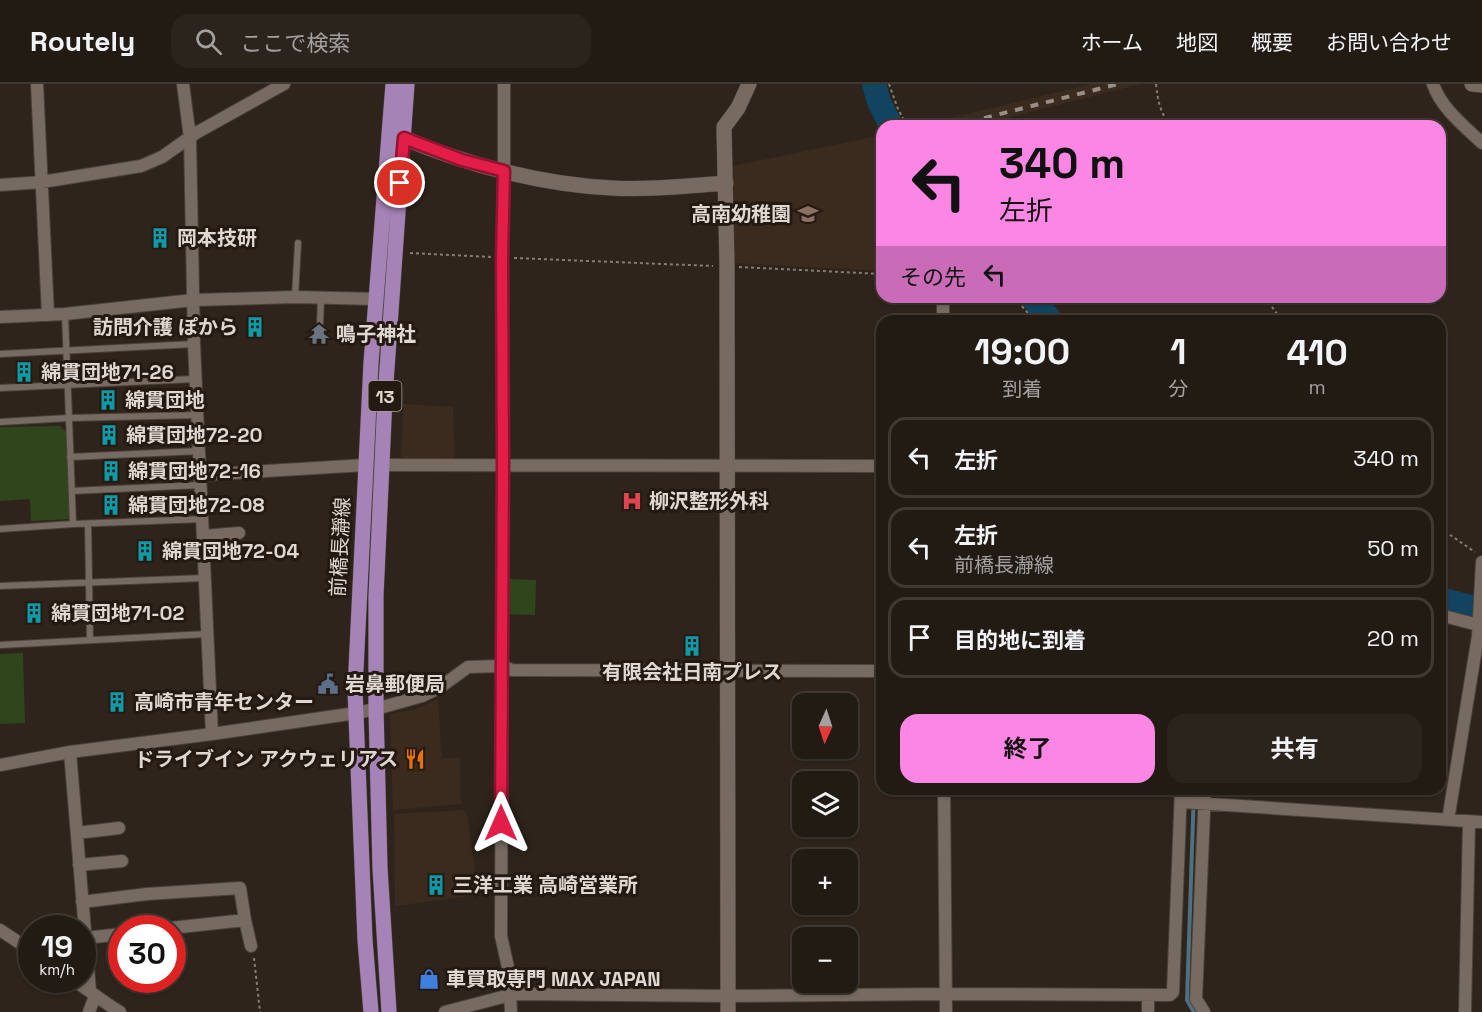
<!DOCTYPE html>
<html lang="ja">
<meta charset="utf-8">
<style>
body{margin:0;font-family:"Space Grotesk","Noto Sans JP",sans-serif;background:#2a241d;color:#f1f3f6;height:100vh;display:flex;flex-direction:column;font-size:22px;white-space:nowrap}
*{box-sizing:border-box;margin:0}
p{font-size:20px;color:#a2a1a0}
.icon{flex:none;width:33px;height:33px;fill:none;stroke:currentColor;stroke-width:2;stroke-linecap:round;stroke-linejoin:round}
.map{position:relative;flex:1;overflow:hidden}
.panel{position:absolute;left:876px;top:231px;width:570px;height:480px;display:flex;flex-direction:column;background:#221b14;border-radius:18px;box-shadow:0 2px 4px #0004,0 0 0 2px #3f3934}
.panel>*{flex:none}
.top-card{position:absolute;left:876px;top:36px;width:570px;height:183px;border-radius:18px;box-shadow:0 2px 4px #0004,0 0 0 2px #3f3934;background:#fc86e4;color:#111;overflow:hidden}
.needle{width:39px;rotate:183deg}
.buttons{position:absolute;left:792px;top:609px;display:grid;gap:12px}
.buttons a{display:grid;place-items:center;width:66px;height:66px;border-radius:12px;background:#221b14;box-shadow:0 2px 4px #0004,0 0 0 2px #3f3934;font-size:30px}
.speed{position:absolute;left:18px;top:831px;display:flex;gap:12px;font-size:30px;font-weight:700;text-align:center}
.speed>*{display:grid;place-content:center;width:78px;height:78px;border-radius:50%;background:#221b14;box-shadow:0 2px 4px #0004,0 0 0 2px #3f3934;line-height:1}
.speed small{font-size:15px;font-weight:400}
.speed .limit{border:9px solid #d22;background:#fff;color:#111}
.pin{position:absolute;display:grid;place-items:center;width:51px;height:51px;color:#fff;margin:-26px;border:3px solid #fff;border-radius:50%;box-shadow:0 2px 6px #0007}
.me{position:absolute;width:66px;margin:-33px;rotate:0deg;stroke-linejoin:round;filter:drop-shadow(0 0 4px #0008)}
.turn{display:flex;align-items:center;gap:21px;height:126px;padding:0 24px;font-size:27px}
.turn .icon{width:78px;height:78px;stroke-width:2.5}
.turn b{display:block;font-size:42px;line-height:51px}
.then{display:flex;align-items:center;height:57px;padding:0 24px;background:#0003;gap:12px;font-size:22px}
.eta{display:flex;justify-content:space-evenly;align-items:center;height:102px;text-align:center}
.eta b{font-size:36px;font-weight:700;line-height:42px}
.primary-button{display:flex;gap:12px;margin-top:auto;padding:12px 24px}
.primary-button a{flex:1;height:69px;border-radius:18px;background:#fc86e4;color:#111;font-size:24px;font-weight:700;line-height:69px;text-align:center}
.primary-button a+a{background:#2a241d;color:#f1f3f6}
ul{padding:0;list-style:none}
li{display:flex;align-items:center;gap:18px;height:81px;margin:0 12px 9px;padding:0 12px;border:3px solid #3f3934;border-radius:18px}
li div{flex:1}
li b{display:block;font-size:22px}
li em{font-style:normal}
header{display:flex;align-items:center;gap:36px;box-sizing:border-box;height:84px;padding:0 30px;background:#221b14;border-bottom:2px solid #3f3934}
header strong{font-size:28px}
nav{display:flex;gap:33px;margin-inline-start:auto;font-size:21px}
.search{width:420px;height:54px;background:#2a241d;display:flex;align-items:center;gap:15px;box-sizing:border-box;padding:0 21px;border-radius:18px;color:#a2a1a0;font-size:22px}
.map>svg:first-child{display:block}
.built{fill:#3b2b1e}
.green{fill:#2f461d}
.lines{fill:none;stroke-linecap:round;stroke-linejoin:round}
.stream{stroke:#4e7082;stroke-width:4}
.river{stroke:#104460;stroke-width:24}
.service-casing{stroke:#4a423b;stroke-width:8}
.minor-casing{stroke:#4a423b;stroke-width:14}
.tertiary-casing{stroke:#4a423b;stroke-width:16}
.primary-casing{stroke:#4a423b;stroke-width:16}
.path{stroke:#867d76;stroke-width:2;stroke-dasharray:3 3;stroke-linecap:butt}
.service{stroke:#776a60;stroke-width:6}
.minor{stroke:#776a60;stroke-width:12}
.tertiary{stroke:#776a60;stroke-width:15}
.primary{stroke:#a683b6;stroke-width:15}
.rail{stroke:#968e87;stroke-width:4;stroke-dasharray:8 8;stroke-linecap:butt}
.route-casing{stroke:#92132f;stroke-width:15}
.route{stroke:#e11d48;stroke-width:10}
.labels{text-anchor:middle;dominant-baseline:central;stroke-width:6;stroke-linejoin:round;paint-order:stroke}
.shield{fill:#241a12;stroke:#a79f98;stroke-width:1.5}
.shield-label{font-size:18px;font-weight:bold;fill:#dfd8d2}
.poi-label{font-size:20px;font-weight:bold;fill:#dfd8d2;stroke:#241a12;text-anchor:start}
.street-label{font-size:20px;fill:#dfd8d2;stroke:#241a12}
</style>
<header>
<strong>Routely</strong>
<div class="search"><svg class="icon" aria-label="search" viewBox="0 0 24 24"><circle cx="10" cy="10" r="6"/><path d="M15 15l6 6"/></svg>ここで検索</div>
<nav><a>ホーム</a><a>地図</a><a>概要</a><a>お問い合わせ</a></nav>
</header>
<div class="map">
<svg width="1482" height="928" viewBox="0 0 1482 928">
<rect width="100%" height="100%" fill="#2e241b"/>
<path class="built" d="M 1091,0 L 1141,0 L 976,42 L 927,42 L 926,40 Z
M 878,52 L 882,65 L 882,187 L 734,179 L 733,82 Z
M 403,320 L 453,323 L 455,378 L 401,377 Z
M 438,615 L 442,674 L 460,674 L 461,720 L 393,726 L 390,630 L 416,625 Z
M 464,726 L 467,730 L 478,811 L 395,822 L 394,730 Z"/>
<path class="green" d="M 60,342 L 66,348 L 70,435 L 31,437 L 30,415 L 0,417 L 0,343 Z
M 509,495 L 536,496 L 535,531 L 508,530 Z
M 23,569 L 25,639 L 0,640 L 0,570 Z"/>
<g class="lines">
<path class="stream" d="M 1194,928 L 1187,916 L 1194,705"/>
<path class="river" d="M 874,0 L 879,18 L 891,42
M 1032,213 L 1051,237
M 1440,515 L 1482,526"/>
<g class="service-casing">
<path id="service" d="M 295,213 L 298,159
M 65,230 L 73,440
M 320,240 L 321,214
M 0,270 L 194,260
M 0,304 L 195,295
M 0,338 L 69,334 L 197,331
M 70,373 L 199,367
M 72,407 L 201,401
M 88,440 L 90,556
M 0,445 L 73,440 L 203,435
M 0,502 L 205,494
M 0,561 L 207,550"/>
</g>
<g class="minor-casing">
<path id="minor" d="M 37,0 L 48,231
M 183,0 L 190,54 L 194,260 L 212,650
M 504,0 L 504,87 L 502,174 L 503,381 L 501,852 L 514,910
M 1433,0 C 1441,24 1464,42 1482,59
M 0,101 L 42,98 L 141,82 L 162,73 L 196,49 L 284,0
M 0,233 L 65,230 L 193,216 L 295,213 L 376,215
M 943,237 L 943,213
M 382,381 L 882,382
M 201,391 L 365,381
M 204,452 L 239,449
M 1440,531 L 1482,542
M 70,668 L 90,907
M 0,681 L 70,668 L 212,650 L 356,629 L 376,625 L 422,612 L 439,604 L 468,583 L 502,582 L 512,586 L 882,587
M 944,705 L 946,928
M 1181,718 L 1482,738
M 1448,736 L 1478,552 L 1482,478
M 77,749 L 119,744
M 79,781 L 122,777
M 82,818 L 147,810 L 240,804 L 245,836
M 171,844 L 245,836 L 251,862
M 0,846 L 32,867
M 85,854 L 122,850
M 73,896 C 89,906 103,918 120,928
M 510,910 L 511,928
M 1148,911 L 1148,928
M 89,928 L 95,912
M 445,928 L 514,910 L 728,912 L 946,910 L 1170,911 L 1173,908 L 1181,705
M 1204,928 L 1196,915 L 1205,705
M 1465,928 L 1469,738"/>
</g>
<g class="tertiary-casing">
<path id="tertiary" d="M 1472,0 L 1482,1
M 404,54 C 466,81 544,101 612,104 C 650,106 688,102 726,99
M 728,928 L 727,182 L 724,43 L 738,24 L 749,0"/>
</g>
<g class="primary-casing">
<path id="primary" d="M 371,928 L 365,856 L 355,606 L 371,279 L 393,0
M 389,928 L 380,784 L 376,625 L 376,512 L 385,313 L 407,0"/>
</g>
<path class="path" d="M 889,0 L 898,25 L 907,42
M 1156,0 C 1158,18 1160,27 1170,42
M 410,169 L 491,173
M 514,174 L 713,182
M 739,183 L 882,190
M 1014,213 L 1035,237
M 1265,213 L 1282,237
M 1440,444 L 1475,468
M 254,874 L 260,928"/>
<use href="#service" class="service"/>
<use href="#minor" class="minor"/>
<use href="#tertiary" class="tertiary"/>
<use href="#primary" class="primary"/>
<path class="rail" d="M 953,42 L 1118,0"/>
</g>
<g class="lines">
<g class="route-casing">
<path id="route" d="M 400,99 L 404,54 L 462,76 L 504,87 L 502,174 L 503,381 L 501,739"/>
</g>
<use href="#route" class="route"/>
</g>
<defs>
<g id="school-bare" transform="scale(1.62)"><path d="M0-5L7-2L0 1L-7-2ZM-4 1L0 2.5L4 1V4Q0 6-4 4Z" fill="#8d6e63" stroke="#241a12" stroke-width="2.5" paint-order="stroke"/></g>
<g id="building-bare" transform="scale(1.62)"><path d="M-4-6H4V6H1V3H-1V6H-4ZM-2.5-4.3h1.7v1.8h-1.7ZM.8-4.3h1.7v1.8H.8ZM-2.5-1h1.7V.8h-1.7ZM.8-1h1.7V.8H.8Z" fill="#0f9aa8" stroke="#241a12" stroke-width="2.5" paint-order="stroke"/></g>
<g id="temple-bare" transform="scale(1.62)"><path d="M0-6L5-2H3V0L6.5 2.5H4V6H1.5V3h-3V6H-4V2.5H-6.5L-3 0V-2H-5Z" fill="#6b7280" stroke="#241a12" stroke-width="2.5" paint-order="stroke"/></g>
<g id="hospital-bare" transform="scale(1.62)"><path d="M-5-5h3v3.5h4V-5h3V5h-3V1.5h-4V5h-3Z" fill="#e0444e" stroke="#241a12" stroke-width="2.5" paint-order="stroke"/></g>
<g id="civic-bare" transform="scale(1.62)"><path d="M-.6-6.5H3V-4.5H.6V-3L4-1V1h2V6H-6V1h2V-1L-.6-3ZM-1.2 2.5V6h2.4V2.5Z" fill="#5c6f8a" stroke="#241a12" stroke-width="2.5" paint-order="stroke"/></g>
<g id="restaurant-bare" transform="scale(1.62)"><path d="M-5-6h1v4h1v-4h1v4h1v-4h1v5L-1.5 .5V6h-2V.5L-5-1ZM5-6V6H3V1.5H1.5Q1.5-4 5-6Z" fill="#e8710a" stroke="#241a12" stroke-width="2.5" paint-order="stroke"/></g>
<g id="shop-bare" transform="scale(1.62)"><path d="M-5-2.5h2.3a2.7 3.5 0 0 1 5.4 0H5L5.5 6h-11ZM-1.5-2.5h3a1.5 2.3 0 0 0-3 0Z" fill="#3f7fe0" stroke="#241a12" stroke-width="2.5" paint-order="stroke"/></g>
</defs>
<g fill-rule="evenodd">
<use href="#school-bare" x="808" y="130"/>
<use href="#building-bare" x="160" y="154"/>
<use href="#building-bare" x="255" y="243"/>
<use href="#temple-bare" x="319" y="250"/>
<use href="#building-bare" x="24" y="288"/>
<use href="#building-bare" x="108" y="316"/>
<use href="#building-bare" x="109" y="351"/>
<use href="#building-bare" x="111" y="387"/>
<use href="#hospital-bare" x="632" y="417"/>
<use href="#building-bare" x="111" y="421"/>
<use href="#building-bare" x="145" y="467"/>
<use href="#building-bare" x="34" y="529"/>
<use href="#building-bare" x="692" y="562"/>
<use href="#civic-bare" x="328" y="600"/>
<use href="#building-bare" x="117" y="618"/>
<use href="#restaurant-bare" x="415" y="675"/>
<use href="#building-bare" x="436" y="801"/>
<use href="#shop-bare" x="429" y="895"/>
</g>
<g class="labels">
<rect class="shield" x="368.5" y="297" width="33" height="30" rx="4.5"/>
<g class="shield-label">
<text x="385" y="312">13</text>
</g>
<g class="poi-label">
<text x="791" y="130" text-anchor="end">高南幼稚園</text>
<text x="177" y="154">岡本技研</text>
<text x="238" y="243" text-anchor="end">訪問介護 ぽから</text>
<text x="336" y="250">鳴子神社</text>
<text x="41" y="288">綿貫団地71-26</text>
<text x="125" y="316">綿貫団地</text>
<text x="126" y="351">綿貫団地72-20</text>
<text x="128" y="387">綿貫団地72-16</text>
<text x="649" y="417">柳沢整形外科</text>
<text x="128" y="421">綿貫団地72-08</text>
<text x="162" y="467">綿貫団地72-04</text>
<text x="51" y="529">綿貫団地71-02</text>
<text x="692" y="588" text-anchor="middle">有限会社日南プレス</text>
<text x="345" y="600">岩鼻郵便局</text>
<text x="134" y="618">高崎市青年センター</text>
<text x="398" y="675" text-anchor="end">ドライブイン アクウェリアス</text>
<text x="453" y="801">三洋工業 高崎営業所</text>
<text x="446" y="895">車買取専門 MAX JAPAN</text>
</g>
<g class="street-label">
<text transform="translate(340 463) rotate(-87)">前橋長瀞線</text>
</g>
</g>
</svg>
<div class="buttons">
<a><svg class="needle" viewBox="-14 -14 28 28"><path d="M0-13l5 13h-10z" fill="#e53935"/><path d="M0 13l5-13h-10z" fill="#a2a1a0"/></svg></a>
<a><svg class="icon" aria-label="layers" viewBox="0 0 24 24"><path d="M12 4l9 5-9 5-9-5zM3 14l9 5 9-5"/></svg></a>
<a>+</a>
<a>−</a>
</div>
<div class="speed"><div>19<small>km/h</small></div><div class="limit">30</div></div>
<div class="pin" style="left:400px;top:99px;background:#d93025"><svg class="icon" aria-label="arrive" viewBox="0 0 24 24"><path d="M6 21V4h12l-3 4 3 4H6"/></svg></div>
<svg class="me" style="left:501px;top:739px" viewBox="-20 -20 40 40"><path d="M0-17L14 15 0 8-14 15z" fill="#e11d48" stroke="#fff" stroke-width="4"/></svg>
<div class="top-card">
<div class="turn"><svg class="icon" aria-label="left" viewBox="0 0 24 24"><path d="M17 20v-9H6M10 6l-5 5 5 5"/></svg><div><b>340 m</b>左折</div></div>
<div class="then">その先<svg class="icon" aria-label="left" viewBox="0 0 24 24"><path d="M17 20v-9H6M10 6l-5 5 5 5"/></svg></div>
</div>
<section class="panel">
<div class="eta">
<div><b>19:00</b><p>到着</p></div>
<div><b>1</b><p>分</p></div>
<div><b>410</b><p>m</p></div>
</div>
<ul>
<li><svg class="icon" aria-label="left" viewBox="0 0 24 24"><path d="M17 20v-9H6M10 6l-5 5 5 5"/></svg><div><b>左折</b></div><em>340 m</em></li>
<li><svg class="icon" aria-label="left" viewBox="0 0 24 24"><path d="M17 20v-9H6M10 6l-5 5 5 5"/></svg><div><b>左折</b><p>前橋長瀞線</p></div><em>50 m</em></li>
<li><svg class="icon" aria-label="arrive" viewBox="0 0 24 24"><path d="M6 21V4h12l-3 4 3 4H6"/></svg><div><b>目的地に到着</b></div><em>20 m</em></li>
</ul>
<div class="primary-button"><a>終了</a><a>共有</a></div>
</section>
</div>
